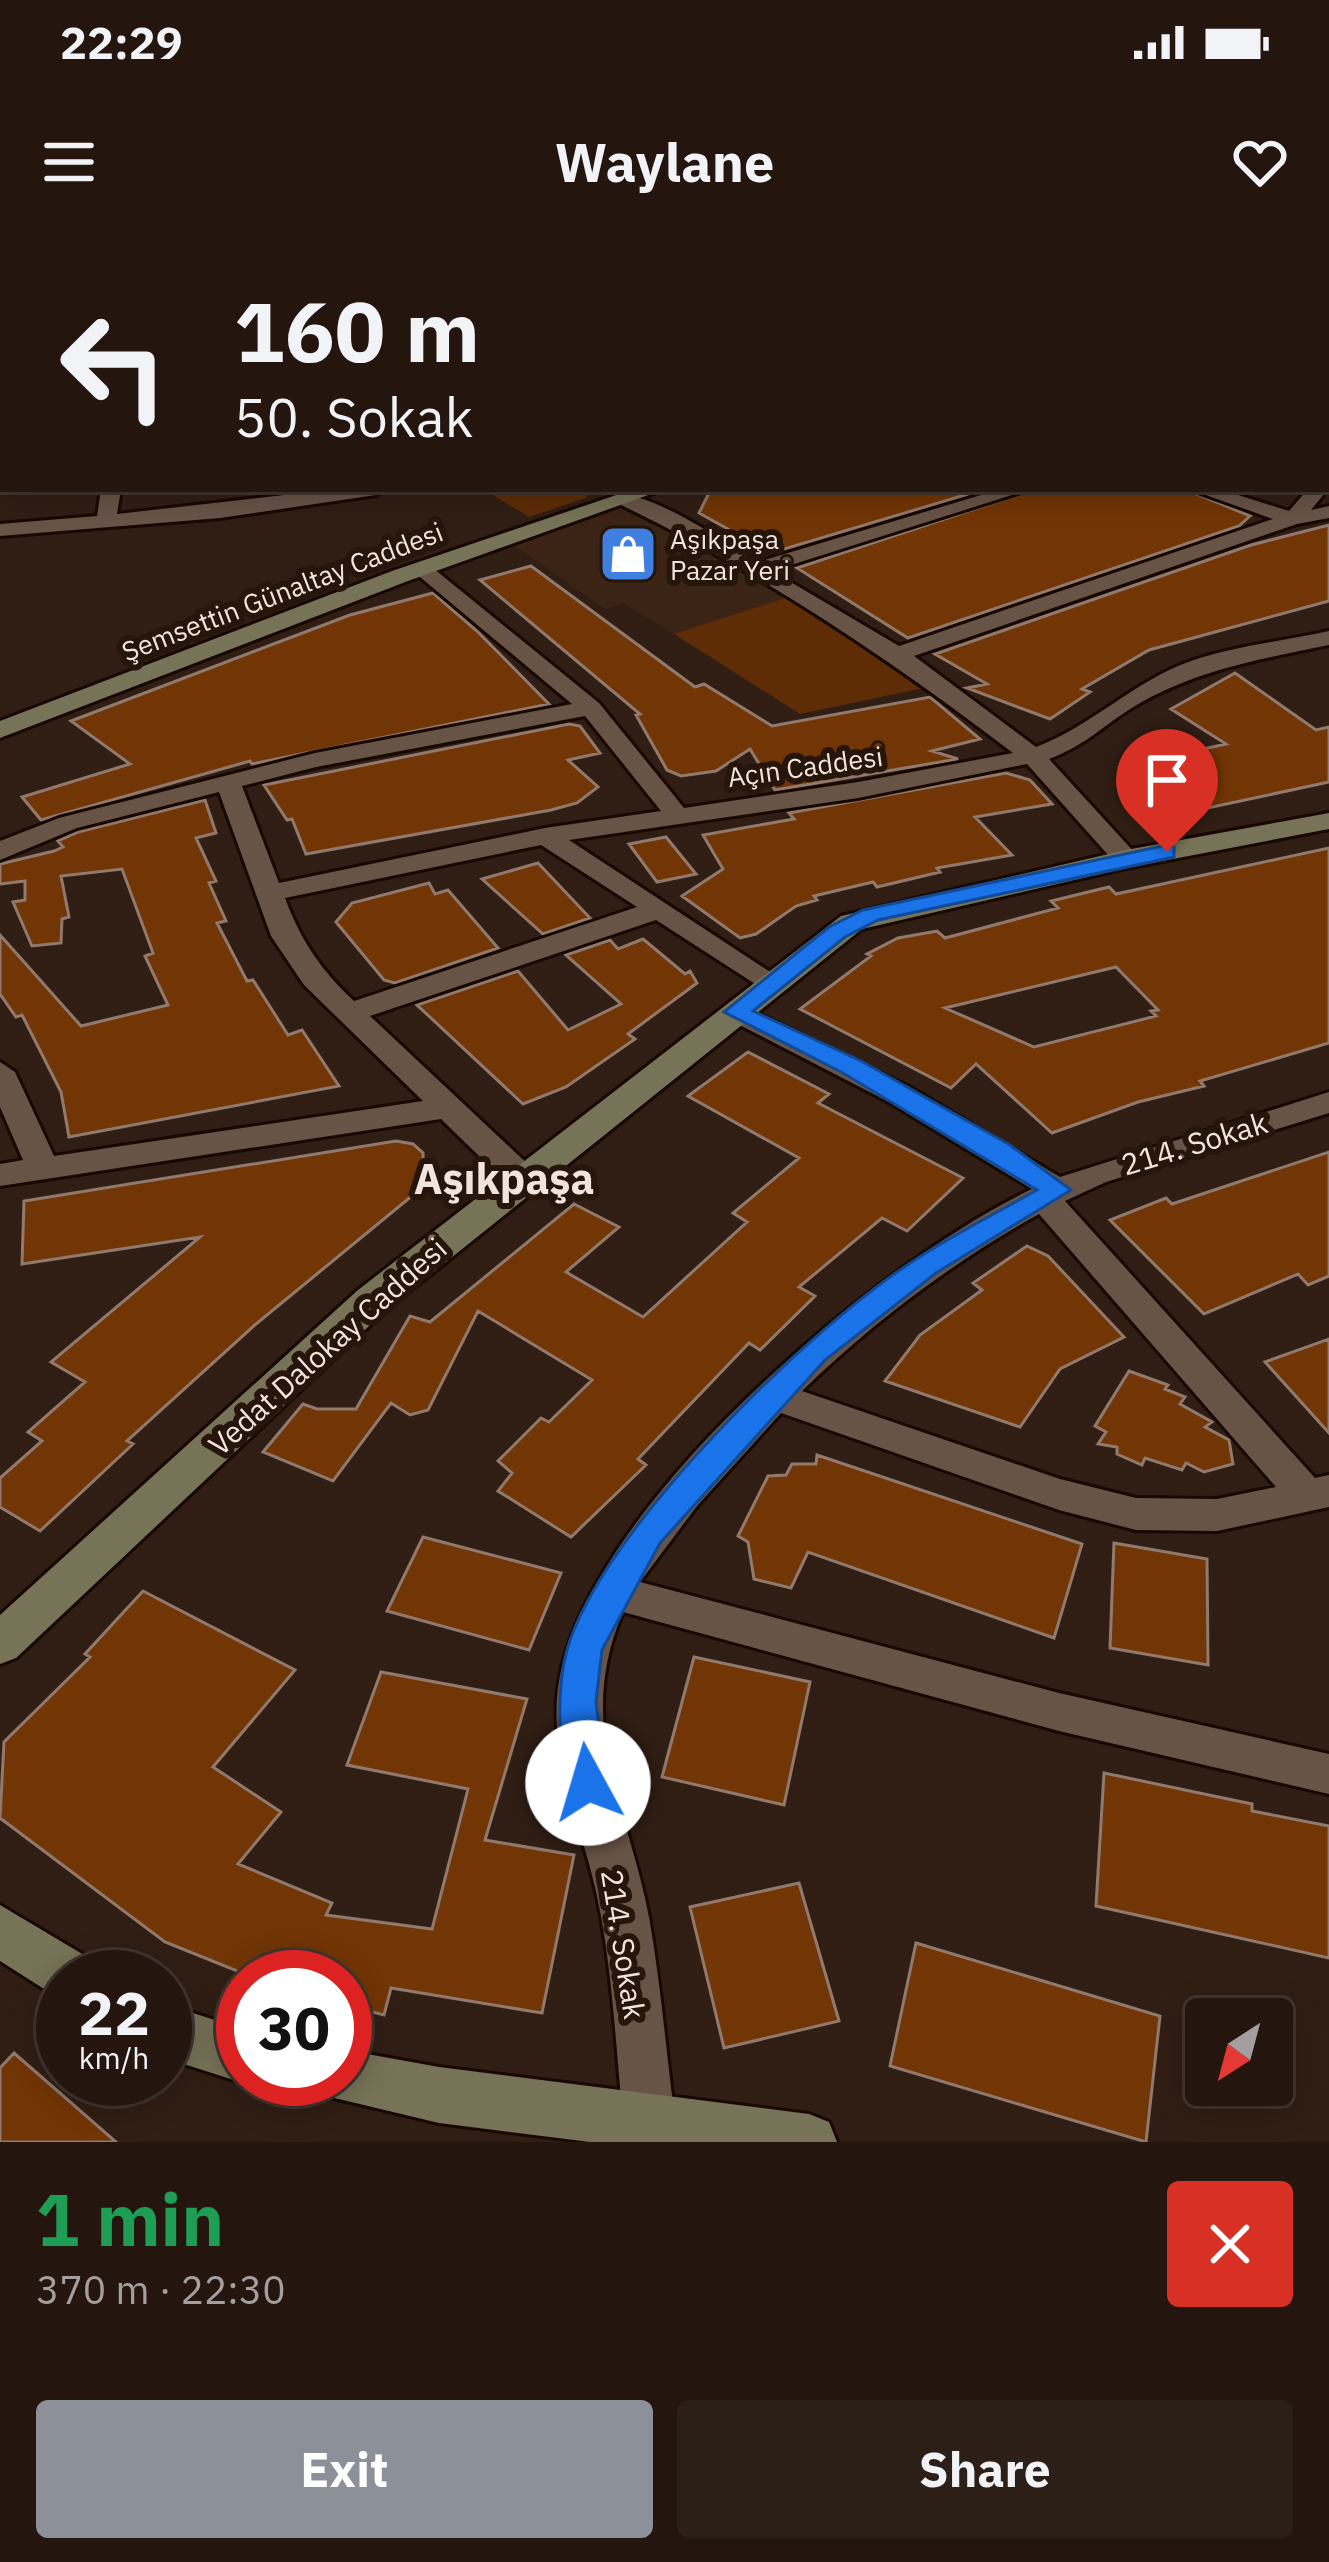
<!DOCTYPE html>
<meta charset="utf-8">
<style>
body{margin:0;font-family:"IBM Plex Sans",sans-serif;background:#2c1f18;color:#f1f3f6;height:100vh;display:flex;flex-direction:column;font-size:45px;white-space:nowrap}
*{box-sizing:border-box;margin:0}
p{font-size:39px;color:#a39f9e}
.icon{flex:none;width:66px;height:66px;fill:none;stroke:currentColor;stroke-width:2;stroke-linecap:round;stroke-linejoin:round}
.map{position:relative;height:1902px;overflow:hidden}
.panel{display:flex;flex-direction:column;background:#24160f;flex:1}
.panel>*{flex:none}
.guide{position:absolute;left:0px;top:0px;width:1329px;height:252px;box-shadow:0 6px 30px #0003,0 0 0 3px #41352f;background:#24160f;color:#f1f3f6;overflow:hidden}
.needle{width:78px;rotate:216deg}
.controls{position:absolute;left:1185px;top:1758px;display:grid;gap:24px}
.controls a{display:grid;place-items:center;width:108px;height:108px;border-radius:12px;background:#24160f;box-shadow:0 6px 30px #0003,0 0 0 3px #41352f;font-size:60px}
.speed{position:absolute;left:36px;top:1710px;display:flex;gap:24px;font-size:60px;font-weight:700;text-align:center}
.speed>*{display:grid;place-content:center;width:156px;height:156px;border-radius:50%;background:#24160f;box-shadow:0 6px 30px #0003,0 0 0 3px #41352f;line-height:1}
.speed small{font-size:30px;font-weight:400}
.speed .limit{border:18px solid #d22;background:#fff;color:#111}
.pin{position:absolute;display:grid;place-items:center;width:102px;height:102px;color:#fff;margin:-123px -51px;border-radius:50% 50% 50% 0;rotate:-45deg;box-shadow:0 0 12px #0007}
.pin .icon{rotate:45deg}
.me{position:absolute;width:132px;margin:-66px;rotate:354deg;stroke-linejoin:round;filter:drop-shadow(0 0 9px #0008)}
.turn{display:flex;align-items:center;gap:42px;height:252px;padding:0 36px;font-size:54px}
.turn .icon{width:156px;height:156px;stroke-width:2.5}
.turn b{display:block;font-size:84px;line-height:102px}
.round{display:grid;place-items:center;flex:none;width:126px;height:126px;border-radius:12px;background:#2c1f18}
.headline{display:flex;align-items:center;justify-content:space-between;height:204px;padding:0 36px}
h1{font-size:72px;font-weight:700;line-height:90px;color:#1e9e55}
.action{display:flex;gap:24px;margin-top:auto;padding:24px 36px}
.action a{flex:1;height:138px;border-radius:12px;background:#8c9099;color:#fff;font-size:48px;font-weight:700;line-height:138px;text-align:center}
.action a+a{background:#2c1f18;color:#f1f3f6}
.status{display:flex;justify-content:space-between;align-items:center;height:84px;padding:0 60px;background:#24160f;direction:ltr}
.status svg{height:33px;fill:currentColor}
header{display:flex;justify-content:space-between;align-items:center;height:156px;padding:0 36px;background:#24160f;font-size:54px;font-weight:700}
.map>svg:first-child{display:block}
.built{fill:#3b2315}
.green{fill:#5e2c07}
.building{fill:#723505;stroke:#90796d;stroke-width:3;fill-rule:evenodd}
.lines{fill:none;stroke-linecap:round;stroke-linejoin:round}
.street-casing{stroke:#170802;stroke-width:6}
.secondary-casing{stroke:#170802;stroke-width:6}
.street{fill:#685347;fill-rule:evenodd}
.secondary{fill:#777358;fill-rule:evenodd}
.route{fill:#1a73e8;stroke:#114b97;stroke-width:3}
.labels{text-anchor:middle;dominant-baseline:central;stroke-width:12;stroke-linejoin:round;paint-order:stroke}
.far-poi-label{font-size:27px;fill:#f1e4dd;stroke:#26150b;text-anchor:start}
.far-street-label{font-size:27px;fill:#f1e4dd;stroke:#26150b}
.street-label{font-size:30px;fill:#f1e4dd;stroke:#26150b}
.district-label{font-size:42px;font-weight:bold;fill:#f1e4dd;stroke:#26150b}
</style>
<div class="status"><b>22:29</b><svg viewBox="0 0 49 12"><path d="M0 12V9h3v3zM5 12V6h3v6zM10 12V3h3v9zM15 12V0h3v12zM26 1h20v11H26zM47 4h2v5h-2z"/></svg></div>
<header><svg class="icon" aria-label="menu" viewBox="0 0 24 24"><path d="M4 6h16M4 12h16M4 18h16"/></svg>Waylane<svg class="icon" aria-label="heart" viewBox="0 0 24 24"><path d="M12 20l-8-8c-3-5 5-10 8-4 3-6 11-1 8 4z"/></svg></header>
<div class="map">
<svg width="1329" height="1902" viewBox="0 0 1329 1902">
<rect width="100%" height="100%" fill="#301e14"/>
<path class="built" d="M 624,259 L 797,354 L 674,394 L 623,363 L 605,369 L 504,298 Z"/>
<path class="green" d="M 695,0 L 1258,0 L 1240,3 Z
M 483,249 L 590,249 L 586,258 L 529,277 Z
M 797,354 L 938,445 L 800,474 L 674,394 Z"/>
<path class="building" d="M 711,249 L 985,249 L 771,313 L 699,273 Z
M 1035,249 L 1185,249 L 1250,276 L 1239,286 L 908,398 L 797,328 Z
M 1329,285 L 1329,361 L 1149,410 L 1082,449 L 1090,452 L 1050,479 L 967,448 L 987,444 L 935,414 L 1251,305 Z
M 531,326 L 695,447 L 704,444 L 772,486 L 930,457 L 980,499 L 932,511 L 958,519 L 775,550 L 750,509 L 716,531 L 681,536 L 667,530 L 636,475 L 640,474 L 480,340 Z
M 433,353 L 478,392 L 549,464 L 252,524 L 250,521 L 41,580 L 22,557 L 130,524 L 71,481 L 350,375 Z
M 1235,433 L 1316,490 L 1329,487 L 1329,542 L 1175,575 L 1120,527 L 1226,504 L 1171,469 Z
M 569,484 L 580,486 L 600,513 L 568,520 L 598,547 L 577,563 L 551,570 L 306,614 L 292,579 L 287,580 L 264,545 Z
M 1006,533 L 1030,540 L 1052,564 L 975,577 L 1012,615 L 937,628 L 940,632 L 877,647 L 873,642 L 814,656 L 817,660 L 796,666 L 756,694 L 740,698 L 682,656 L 723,629 L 703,595 L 794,579 L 789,573 Z
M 205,560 L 216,593 L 196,598 L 216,641 L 209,643 L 226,681 L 217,683 L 247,741 L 253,740 L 288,795 L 302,790 L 339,846 L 69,897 L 61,852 L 22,775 L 16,777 L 0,754 L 0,695 L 81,786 L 168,765 L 145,716 L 153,713 L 122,629 L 61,636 L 69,677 L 62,679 L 61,703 L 32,706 L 13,662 L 25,660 L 25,641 L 0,644 L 0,624 L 54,611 L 63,607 L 58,601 L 78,592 Z
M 666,597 L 696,634 L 657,642 L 629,604 Z
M 1329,608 L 1329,803 L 1200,841 L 1204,846 L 1138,862 L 1052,893 L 976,824 L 951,848 L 800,769 L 871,716 L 867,714 L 898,698 L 937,691 L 945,698 L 1058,668 L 1051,661 L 1109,647 L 1116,654 ZM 1116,727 L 1158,770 L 1151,771 L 1156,776 L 1034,807 L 945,768 Z
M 538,623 L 590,678 L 543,694 L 482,639 Z
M 429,643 L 435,654 L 448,650 L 498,708 L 395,743 L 384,740 L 336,682 L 352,663 Z
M 643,699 L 685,734 L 690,731 L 697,743 L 628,794 L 635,799 L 566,847 L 523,864 L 417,765 L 518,731 L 568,790 L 621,764 L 566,715 L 610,700 L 618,709 Z
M 748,812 L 829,854 L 818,863 L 963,938 L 907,991 L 882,978 L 799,1047 L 815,1056 L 760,1110 L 749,1103 L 638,1219 L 646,1225 L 571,1297 L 498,1251 L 512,1233 L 498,1221 L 541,1178 L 549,1182 L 592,1140 L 478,1071 L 428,1170 L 410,1175 L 391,1163 L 333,1241 L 263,1212 L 303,1164 L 317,1169 L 356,1169 L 410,1076 L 430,1082 L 574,964 L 619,987 L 566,1032 L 643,1077 L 747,982 L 733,973 L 799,918 L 688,856 Z
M 396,901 L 413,904 L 423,913 L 424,946 L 256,1084 L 127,1201 L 133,1204 L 40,1291 L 0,1267 L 0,1238 L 42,1201 L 28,1192 L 85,1142 L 51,1122 L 200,997 L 22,1024 L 24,961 Z
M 1329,912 L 1329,1036 L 1308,1045 L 1298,1034 L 1204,1074 L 1110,980 L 1166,958 L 1172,964 Z
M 1027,1006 L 1048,1016 L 1124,1097 L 1060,1129 L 1020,1187 L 885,1141 L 920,1095 L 982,1050 L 973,1043 Z
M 1329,1099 L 1329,1193 L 1265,1122 Z
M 1129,1131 L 1168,1145 L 1165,1149 L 1185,1157 L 1180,1164 L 1212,1182 L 1205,1187 L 1229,1200 L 1233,1224 L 1204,1232 L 1186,1223 L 1182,1230 L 1145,1218 L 1142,1225 L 1117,1214 L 1117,1207 L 1098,1204 L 1106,1192 L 1095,1186 Z
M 817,1215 L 1082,1304 L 1054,1398 L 808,1312 L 791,1348 L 754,1339 L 748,1302 L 738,1296 L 768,1236 L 786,1235 L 792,1224 L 816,1224 Z
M 423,1297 L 561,1333 L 529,1410 L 387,1371 Z
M 1114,1303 L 1207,1319 L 1208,1425 L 1110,1408 Z
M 143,1351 L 295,1430 L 213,1527 L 281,1572 L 238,1624 L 332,1663 L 326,1675 L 432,1689 L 468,1549 L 347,1525 L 381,1432 L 527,1459 L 485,1600 L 574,1615 L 542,1773 L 391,1748 L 384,1775 L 345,1765 L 345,1737 L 252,1737 L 165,1702 L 0,1578 L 4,1502 L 90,1417 L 85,1414 Z
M 694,1417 L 810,1442 L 784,1565 L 662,1537 Z
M 1104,1533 L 1252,1564 L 1252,1571 L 1329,1586 L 1329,1718 L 1096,1666 Z
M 799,1643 L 839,1781 L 724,1808 L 690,1667 Z
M 916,1703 L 1160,1776 L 1146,1902 L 890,1826 Z
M 14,1813 L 116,1902 L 0,1902 L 0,1828 Z"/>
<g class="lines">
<g class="street-casing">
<path id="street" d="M 474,0 L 488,0 L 489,3 L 475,3 Z
M 682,0 L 701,0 L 703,3 L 684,3 Z
M 1326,30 L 1329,30 L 1329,40 L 1326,40 Z
M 0,88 L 3,88 L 3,98 L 0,98 Z
M 1326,98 L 1329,99 L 1329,109 L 1326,108 Z
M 1326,143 L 1329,143 L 1329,153 L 1326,153 Z
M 1326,201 L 1329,201 L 1329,213 L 1326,213 Z
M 1326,247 L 1328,249 L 1311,270 L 1329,266 L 1329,278 L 1297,284 L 914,416 L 1036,507 C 1092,486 1134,441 1191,421 C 1234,406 1284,401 1329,391 L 1329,405 C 1261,419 1196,430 1135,466 C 1102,486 1088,504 1049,519 L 1135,613 L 1139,619 L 1135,625 L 1117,625 L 1027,524 L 858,558 L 569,600 L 787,743 L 773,752 L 763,749 L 656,680 L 370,776 L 534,930 L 538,938 L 534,946 L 510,946 L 441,879 L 0,946 L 0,924 L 23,920 L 0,867 L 0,822 L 15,832 L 54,916 L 423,861 L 304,745 L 271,696 L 219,552 L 77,588 L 0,620 L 0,601 L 59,578 L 315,513 L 572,464 L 414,332 L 414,324 L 428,324 L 599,463 L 684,568 L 858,542 L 1013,513 C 888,418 759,331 617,263 L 617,255 C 651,251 726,303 758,322 L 1001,249 L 1031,249 L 772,331 L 899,406 L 1273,279 L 1189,249 L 1219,249 L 1289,271 L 1308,249 ZM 585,476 L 661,571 L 545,588 L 279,643 L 242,546 L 316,527 ZM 541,605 L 637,667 L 354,761 C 321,730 301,701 285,658 Z
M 101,249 L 121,249 L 117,274 L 337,249 L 386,249 L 376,255 L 220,278 L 0,296 L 0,284 L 97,276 Z
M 736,763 L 911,848 L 1060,937 L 1329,852 L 1329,873 L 1106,942 L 1065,961 L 1315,1238 L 1329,1235 L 1329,1267 L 1217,1291 L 1136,1290 L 1059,1270 L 781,1173 L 697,1266 L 640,1342 L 1059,1453 L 1329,1514 L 1329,1554 L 1059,1491 L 623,1372 C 574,1486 628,1566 649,1677 C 661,1744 666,1812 675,1879 L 667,1897 L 655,1902 L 631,1897 L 623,1879 C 616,1810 613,1740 600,1671 C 588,1601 552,1531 557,1458 C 571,1278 877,1022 1032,949 L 889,862 L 726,778 L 721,772 L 726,766 ZM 1039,974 L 1276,1247 L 1217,1259 L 1136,1258 L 1060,1239 L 802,1151 C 874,1081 952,1023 1039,974 Z"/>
</g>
<g class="secondary-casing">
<path id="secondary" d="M 43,0 L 59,0 L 42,3 Z
M 1329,22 L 1329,32 L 1326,33 L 1326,23 Z
M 3,76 L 3,89 L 0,90 L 0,77 Z
M 634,249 L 665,249 L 408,341 L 0,498 L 0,481 L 392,331 Z
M 1329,573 L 1329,589 L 1126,628 L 862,689 L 386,1070 L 16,1418 L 0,1424 L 0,1375 L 358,1050 L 841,676 L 1126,610 Z
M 0,1665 L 89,1718 L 96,1737 L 63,1737 L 63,1761 L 0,1721 Z
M 165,1764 L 243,1789 L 243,1839 L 253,1839 L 243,1843 L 165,1818 Z
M 345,1810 L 439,1827 L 809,1874 L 829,1882 L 837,1902 L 590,1902 L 439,1883 L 326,1856 L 318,1839 L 345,1839 Z"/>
</g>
<use href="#street" class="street"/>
<use href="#secondary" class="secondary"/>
</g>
<path class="route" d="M 1167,605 L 1174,607 L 1174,617 L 878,680 L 845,697 L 753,771 L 861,821 L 1010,905 L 1071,950 L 936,1033 L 825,1120 L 660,1303 L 602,1410 L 596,1462 L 606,1543 L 601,1555 L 588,1560 L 575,1555 C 557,1516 556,1450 567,1410 C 601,1290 813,1084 918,1018 C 956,993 998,972 1037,950 L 843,833 L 724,772 L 829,687 L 863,670 Z"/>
<defs>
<g id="shop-square" transform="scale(3)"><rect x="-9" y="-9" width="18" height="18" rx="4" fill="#3f7fe0" stroke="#26150b"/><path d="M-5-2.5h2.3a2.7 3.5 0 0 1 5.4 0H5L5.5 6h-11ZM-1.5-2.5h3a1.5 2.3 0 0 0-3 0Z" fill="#fff"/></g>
</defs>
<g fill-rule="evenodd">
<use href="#shop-square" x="628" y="314"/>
</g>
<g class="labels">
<g class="far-poi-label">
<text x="670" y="298">Aşıkpaşa<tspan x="670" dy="31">Pazar Yeri</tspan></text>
</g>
<g class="far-street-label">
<text transform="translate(282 351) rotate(-21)">Şemsettin Günaltay Caddesi</text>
<text transform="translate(805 526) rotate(-8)">Açın Caddesi</text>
</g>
<g class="street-label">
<text transform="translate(1194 903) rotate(-17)">214. Sokak</text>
<text transform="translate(327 1106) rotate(-42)">Vedat Dalokay Caddesi</text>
<text transform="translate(624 1704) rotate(81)">214. Sokak</text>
</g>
<g class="district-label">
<text x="504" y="938">Aşıkpaşa</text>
</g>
</g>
</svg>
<div class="controls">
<a><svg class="needle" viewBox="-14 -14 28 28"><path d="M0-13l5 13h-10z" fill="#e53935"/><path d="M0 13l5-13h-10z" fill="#a39f9e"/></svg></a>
</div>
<div class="speed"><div>22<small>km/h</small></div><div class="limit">30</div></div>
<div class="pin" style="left:1167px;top:612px;background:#d93025"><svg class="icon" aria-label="arrive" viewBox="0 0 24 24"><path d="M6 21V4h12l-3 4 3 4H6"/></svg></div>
<svg class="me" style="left:588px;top:1543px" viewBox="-20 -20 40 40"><circle r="19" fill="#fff"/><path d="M0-13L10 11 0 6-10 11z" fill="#1a73e8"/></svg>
<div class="guide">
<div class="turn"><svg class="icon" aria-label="left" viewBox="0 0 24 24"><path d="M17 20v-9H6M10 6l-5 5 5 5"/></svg><div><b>160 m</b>50. Sokak</div></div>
</div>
</div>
<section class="panel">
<div class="headline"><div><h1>1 min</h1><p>370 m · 22:30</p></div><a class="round" style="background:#d93025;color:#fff"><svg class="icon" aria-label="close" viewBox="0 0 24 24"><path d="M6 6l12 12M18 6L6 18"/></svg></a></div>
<div class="action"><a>Exit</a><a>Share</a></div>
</section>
